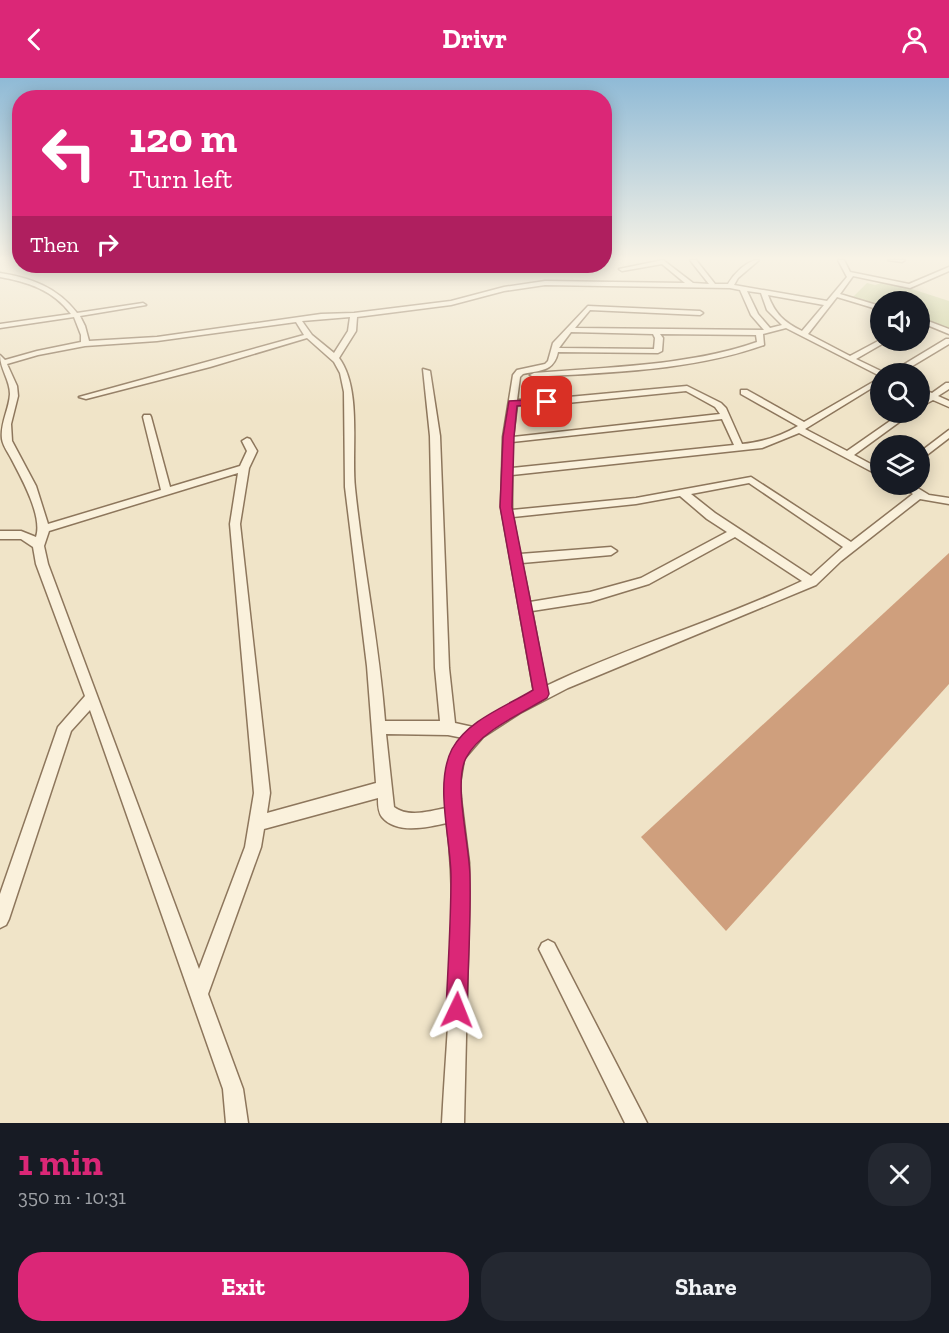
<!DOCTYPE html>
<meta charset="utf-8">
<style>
body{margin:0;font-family:"Zilla Slab",serif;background:#242831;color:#f1f3f6;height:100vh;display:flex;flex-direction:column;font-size:22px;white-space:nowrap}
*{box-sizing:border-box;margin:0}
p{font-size:20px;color:#9ea1a6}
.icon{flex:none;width:33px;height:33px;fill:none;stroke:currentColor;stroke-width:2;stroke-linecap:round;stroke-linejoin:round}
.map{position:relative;height:1045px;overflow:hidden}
.details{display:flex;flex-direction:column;background:#171b24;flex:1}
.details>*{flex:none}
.banner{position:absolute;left:12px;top:12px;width:600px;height:183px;border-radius:24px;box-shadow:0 3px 15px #0003;background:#db2777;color:#fff;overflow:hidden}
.fabs{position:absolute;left:870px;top:213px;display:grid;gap:12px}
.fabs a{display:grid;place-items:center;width:60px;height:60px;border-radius:50%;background:#171b24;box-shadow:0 3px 15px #0003;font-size:30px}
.pin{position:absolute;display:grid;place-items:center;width:51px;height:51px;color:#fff;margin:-26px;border-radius:12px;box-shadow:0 3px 9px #0006}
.me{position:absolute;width:66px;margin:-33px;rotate:2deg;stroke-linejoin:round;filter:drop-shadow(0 0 4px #0008)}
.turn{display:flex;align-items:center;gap:21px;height:126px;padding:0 18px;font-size:27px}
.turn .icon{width:78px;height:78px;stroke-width:2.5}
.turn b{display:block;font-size:42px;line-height:51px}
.then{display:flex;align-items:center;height:57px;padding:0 18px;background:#0003;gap:12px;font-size:22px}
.round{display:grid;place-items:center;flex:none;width:63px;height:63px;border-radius:24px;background:#242831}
.overview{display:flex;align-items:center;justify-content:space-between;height:102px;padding:0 18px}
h1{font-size:36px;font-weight:700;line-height:45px;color:#db2777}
.primary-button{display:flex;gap:12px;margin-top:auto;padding:12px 18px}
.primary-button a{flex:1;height:69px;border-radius:24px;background:#db2777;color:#fff;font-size:24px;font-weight:700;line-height:69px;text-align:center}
.primary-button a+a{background:#242831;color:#f1f3f6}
header{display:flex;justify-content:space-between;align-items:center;height:78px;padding:0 18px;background:#db2777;color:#fff;font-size:27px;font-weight:700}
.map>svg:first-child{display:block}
.green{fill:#c9cf9b}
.building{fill:#cf9f7d}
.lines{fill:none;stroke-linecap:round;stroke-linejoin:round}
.minor-casing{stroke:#8d765c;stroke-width:3}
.minor{fill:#faf1dc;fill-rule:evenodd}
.route{fill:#db2777;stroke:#8e194d;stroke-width:1.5}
</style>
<header><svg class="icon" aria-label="back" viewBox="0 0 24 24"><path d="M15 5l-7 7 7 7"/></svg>Drivr<svg class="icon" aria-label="person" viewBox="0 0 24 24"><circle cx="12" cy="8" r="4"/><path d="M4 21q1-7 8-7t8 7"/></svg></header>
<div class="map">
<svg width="949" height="1045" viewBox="0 0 949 1045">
<rect width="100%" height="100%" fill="#f0e4c8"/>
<path class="green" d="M 887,203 L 949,223 L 949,254 L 920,244 L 920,224 L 880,224 L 880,231 L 851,221 L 867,205 L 875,207 Z"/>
<path class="building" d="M 949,475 L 949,606 L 726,853 L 641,759 Z"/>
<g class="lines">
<g class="minor-casing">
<path id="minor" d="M 663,182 L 693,205 L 709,206 L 690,182 L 696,182 L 715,206 L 728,206 C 734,196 747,182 759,182 L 738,200 L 734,207 L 827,223 L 847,199 L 838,182 L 844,182 L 850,194 L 909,206 L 949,189 L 949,193 L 910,210 L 853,198 L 840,216 L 880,228 L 880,232 L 837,219 L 808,256 L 850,278 L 880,262 L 889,262 L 856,281 L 883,294 L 880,298 L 786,250 L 763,256 L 764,267 C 691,293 610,294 534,299 L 530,297 L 534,295 C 606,289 689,288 757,264 L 756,257 L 660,256 L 663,260 L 662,273 L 658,275 L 558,274 C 554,294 540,292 523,296 L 520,299 L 517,322 L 547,321 L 687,308 L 721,325 L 726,330 L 742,366 C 763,364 781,358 798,348 L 741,316 L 741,312 L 747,312 L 804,344 L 880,300 L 880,305 L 805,351 L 847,373 L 903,334 L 913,334 L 854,377 L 880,391 L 880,398 L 799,355 L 762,370 L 512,397 L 512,432 L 636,420 L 751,399 L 851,464 L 913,416 L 897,406 L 911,406 L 929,417 L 949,420 L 949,426 L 920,421 L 841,483 L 816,507 L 568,610 L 520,635 L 483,659 L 464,681 L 460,705 L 461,721 L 469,785 L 469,830 L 464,1045 L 442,1045 C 447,946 459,844 447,745 C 428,749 397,757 382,739 C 378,734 378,726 378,720 L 264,751 L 261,769 L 208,916 L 243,1011 L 248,1045 L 226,1045 L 223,1011 L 90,632 L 71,653 L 9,841 L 6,847 L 0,850 L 0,816 L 58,649 L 85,618 L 36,486 L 33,469 L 21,461 L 0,461 L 0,453 L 21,453 L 36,459 C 43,439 22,401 12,382 C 9,376 3,368 2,361 C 0,345 9,332 10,316 C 10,302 0,291 0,277 L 5,282 L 37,273 L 81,264 L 81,257 L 74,239 L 0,250 L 0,246 L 71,236 C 53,212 28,204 0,199 L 0,195 C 31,200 57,209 77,235 L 143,225 L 146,227 L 80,238 L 85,248 L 89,263 L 157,259 L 321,236 L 354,235 L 451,223 L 504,209 L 545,203 L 685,205 L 662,186 L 622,193 L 619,191 ZM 545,207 L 730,210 L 740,212 L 751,237 L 764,252 L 575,250 L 590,232 L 700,237 L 703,235 L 700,233 L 588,228 L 553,265 L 548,283 L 545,286 L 517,292 L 513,297 L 503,359 L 501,429 L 534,614 L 510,626 L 473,649 L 455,645 L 449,590 L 440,358 L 430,293 L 423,291 L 430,358 L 435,590 L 440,643 L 385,643 C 379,564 363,488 355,410 C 351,372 362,311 339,280 L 356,253 L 357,239 L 451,227 L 504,213 ZM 747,213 L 761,215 L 767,232 L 782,247 L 770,250 L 758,236 ZM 768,217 L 824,227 L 802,253 C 784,244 775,236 768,217 ZM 350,239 L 348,253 L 334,275 L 312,257 L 302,243 ZM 296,244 L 304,257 L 79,319 L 86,321 L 210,289 L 307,260 L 334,284 L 340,295 L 344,314 L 345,409 L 367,588 L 376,705 L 267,735 L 270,715 L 240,446 L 249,390 L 257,373 L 250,361 L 247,360 L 242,363 L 247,373 L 240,388 L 170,409 L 151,339 L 150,337 L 144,337 L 143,339 L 161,412 L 48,446 L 36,408 L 12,363 L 11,346 L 18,318 L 17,308 L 7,286 L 38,277 L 85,268 L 157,263 ZM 571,254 L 653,256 L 655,260 L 654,271 L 559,270 ZM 686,313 L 715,329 L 720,336 L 513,359 L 517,327 L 547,327 ZM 722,341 L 734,367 L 512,390 L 512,364 ZM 238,395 L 230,446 L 254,715 L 245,769 L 199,891 L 48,486 L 44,468 L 49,453 ZM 749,405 L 843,469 L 811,498 L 715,435 L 691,416 ZM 680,418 L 707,441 L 727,454 L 641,500 L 590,514 L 530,524 L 522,485 L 611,477 L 617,473 L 611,469 L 520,476 L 513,439 L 636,426 ZM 735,459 L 802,503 C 718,543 629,568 546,608 L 532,533 L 590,524 L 649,506 ZM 386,656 L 448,657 L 463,660 C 444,682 444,702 446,730 C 430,733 408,740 394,729 Z
M 888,182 L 905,182 L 902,184 Z
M 920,240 L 949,251 L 949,256 L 920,244 Z
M 946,261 L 949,261 L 949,266 L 899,296 L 888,296 Z
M 946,305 L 949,305 L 949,311 L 938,318 L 949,323 L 949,329 L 933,322 L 920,329 L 920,323 L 926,319 L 920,316 L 920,311 L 932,315 Z
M 949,352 L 949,360 L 923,380 L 920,381 L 920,374 Z
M 548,862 L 554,865 L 647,1045 L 625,1045 L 542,877 L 539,871 L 542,865 Z"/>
</g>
<use href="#minor" class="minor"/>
</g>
<linearGradient id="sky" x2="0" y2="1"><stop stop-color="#8fbad6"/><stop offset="0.55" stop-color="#f8f3e6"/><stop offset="1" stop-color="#f8f3e6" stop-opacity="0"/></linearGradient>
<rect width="949" height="328" fill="url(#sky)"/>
<path class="route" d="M 547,321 L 552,324 L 551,326 L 517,328 L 514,359 L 512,429 L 549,616 L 547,620 C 522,635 479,654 466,680 C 453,705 470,769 470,799 C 471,843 468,888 467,932 L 464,940 L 457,943 L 449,940 L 446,932 C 448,888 451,843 451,799 C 451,761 434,706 452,671 C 468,642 505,629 533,612 L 500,429 L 503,359 L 509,323 Z"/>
</svg>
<div class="fabs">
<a><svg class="icon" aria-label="sound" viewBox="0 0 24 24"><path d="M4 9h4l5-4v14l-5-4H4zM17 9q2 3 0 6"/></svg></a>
<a><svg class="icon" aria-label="search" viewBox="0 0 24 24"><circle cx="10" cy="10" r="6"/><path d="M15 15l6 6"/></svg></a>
<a><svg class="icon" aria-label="layers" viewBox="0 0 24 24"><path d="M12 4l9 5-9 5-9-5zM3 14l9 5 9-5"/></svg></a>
</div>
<div class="pin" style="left:547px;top:324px;background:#d93025"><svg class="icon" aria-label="arrive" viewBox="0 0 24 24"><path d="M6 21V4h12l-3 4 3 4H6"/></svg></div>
<svg class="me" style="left:457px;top:932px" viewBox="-20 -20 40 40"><path d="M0-17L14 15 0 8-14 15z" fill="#db2777" stroke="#fff" stroke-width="4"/></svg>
<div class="banner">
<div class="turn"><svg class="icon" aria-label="left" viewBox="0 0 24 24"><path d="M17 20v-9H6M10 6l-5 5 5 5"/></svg><div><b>120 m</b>Turn left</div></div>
<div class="then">Then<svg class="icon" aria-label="right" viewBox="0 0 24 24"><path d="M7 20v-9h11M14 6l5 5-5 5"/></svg></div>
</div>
</div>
<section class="details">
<div class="overview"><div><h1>1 min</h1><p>350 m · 10:31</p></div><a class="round"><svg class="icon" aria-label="close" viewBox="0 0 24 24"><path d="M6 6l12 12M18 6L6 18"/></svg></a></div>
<div class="primary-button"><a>Exit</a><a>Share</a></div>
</section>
